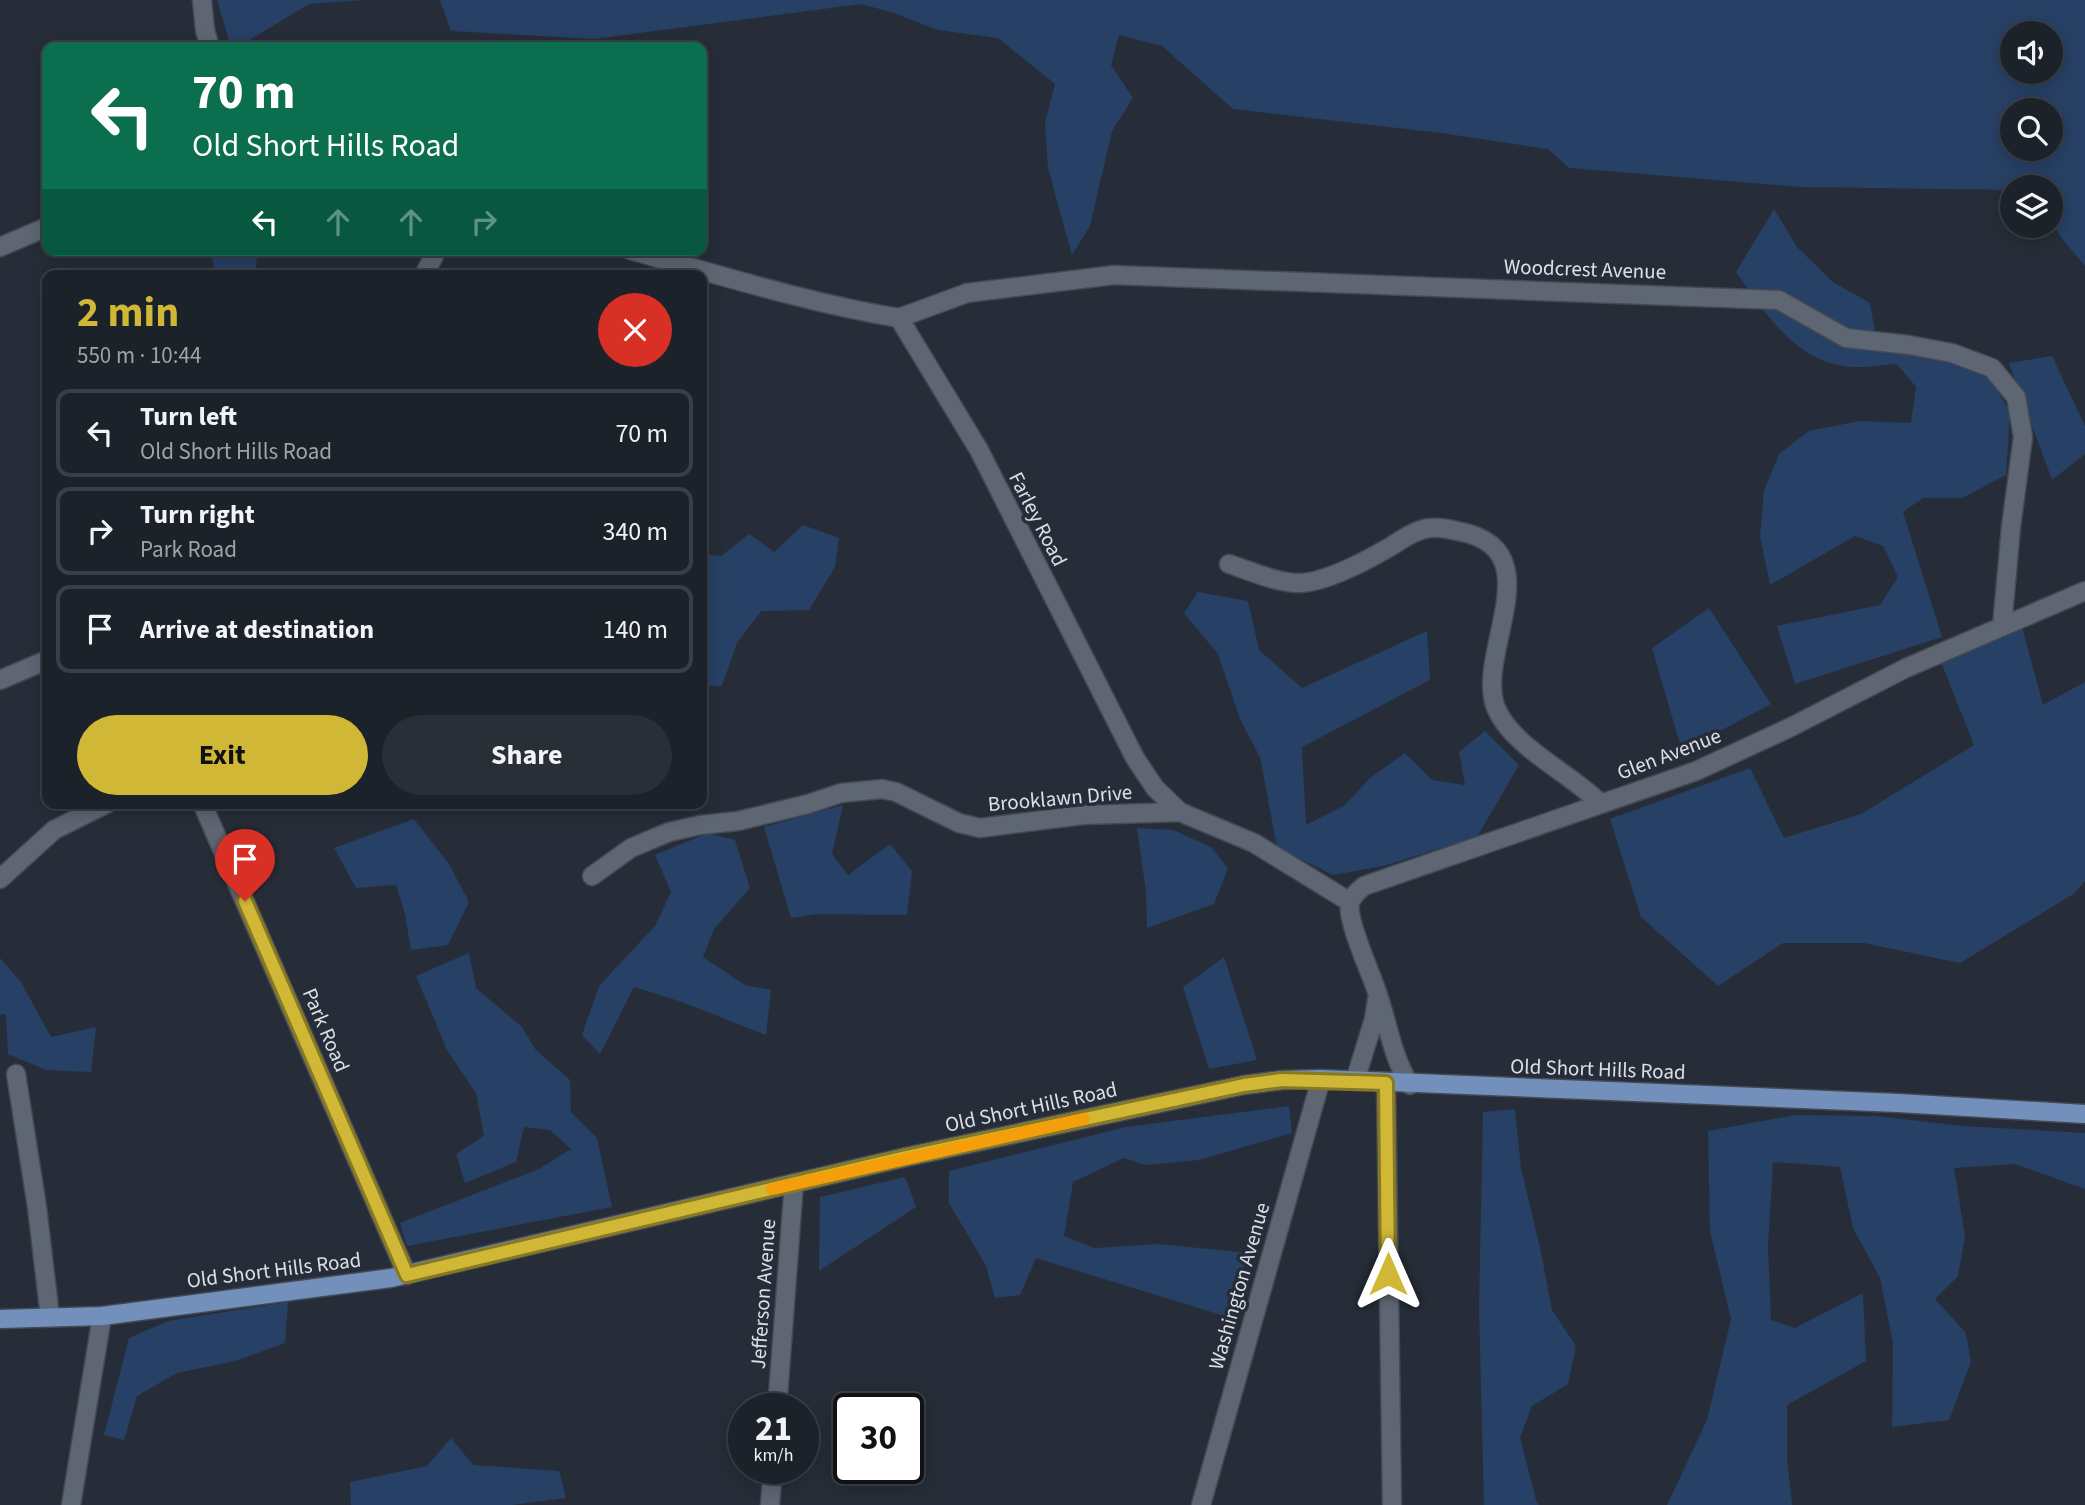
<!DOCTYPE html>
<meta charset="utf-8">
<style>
body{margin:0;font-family:"Source Sans 3",sans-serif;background:#292f36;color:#f1f3f6;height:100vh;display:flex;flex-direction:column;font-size:26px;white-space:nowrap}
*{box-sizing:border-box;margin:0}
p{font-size:23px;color:#a0a4a8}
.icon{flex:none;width:38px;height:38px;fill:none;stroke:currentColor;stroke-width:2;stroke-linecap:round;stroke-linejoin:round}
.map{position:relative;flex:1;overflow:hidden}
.drawer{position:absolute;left:42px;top:270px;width:665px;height:539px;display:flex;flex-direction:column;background:#1c222a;border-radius:14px;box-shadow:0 4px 18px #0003,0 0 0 2px #3a3f47}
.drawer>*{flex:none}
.top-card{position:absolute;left:42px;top:42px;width:665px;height:214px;border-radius:14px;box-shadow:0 4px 18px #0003,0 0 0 2px #3a3f47;background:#0b6e4f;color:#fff;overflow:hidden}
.tools{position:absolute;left:2000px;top:21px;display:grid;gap:14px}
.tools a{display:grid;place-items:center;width:63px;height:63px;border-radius:50%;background:#1c222a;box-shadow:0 4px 18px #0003,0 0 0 2px #3a3f47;font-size:35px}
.speed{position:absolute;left:728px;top:1393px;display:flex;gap:14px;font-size:35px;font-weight:700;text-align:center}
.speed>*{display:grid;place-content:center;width:91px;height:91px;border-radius:50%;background:#1c222a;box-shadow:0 4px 18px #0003,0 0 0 2px #3a3f47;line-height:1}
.speed small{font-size:18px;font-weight:400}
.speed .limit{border:4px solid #111;border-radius:10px;background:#fff;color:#111}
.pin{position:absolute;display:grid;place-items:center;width:60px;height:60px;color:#fff;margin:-72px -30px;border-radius:50% 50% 50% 0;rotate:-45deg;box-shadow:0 0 7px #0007}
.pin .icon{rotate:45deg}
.me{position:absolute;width:77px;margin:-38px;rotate:0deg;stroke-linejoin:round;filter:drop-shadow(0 0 5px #0008)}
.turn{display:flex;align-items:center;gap:24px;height:147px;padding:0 35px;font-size:32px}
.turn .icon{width:91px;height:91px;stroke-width:2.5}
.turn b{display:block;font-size:49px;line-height:60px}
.lanes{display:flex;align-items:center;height:66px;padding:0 35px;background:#0003;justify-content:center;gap:35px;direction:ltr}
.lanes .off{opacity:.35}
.round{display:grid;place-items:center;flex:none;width:74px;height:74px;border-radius:37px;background:#292f36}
.summary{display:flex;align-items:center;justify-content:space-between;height:119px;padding:0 35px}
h1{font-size:42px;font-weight:700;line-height:52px;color:#d0b836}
.primary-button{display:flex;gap:14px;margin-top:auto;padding:14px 35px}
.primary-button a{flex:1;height:80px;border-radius:42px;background:#d0b836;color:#111;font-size:28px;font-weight:700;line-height:80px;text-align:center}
.primary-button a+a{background:#292f36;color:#f1f3f6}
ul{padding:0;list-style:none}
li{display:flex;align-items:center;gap:21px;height:88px;margin:0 14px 10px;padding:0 21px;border:4px solid #3a3f47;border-radius:14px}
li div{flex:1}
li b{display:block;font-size:26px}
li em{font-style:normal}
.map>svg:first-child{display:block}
.green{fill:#274065;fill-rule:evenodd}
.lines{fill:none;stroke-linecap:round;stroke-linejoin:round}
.minor-casing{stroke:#444a53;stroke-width:21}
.major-casing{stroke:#444a53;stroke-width:21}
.minor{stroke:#5e6673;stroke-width:18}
.major{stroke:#7390bd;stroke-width:18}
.route-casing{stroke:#877823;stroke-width:18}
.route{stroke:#d0b836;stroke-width:12}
.slow{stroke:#f59e0b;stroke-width:12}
.labels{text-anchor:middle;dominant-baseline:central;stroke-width:7;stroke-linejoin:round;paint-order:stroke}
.street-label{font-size:21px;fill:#dbe0e7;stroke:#262d38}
</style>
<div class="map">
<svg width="2085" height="1505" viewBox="0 0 2085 1505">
<rect width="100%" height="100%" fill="#262d38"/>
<path class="green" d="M 217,0 L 365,0 L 309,4 L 238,47 L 231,47 Z
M 440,0 L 2085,0 L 2085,266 L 2063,240 L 2051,221 L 2051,187 L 2012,187 L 2012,190 L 1802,187 L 1569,168 L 1548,149 L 1441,133 L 1233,109 L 1162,46 L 1119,35 L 1111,65 L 1133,98 L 1112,131 L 1090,226 L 1072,255 L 1048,168 L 1045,123 L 1055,84 L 998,38 L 938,30 L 891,12 L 861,4 L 594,39 L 451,31 ZM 2012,33 L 2051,33 L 2051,72 L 2012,72 ZM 2012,110 L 2051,110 L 2051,149 L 2012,149 Z
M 1774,209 L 1797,247 L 1833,282 L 1870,303 L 1878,349 L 1953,359 L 1992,381 L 2010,413 L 2006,475 L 1962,498 L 1923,498 L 1903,512 L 1942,637 L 1795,684 L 1777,626 L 1880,605 L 1898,577 L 1883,546 L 1855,536 L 1770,585 L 1760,536 L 1764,491 L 1779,454 L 1809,431 L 1860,421 L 1911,423 L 1916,387 L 1897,364 C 1880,365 1859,369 1842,366 C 1793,358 1763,310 1736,272 Z
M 212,256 L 257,257 L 255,275 L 215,275 Z
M 2052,356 L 2085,426 L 2085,454 L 2052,480 L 2009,363 Z
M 803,525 L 839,538 L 835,567 L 809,610 L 761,611 L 737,643 L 722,686 L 702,686 L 702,554 L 721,556 L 749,534 L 774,552 Z
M 1198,592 L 1248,601 L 1259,650 L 1302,688 L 1427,631 L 1430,680 L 1302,747 L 1306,825 L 1345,805 L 1370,778 L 1405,753 L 1432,780 L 1465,785 L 1459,752 L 1485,731 L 1519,765 L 1477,837 L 1383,866 L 1333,875 L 1277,847 L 1260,757 L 1240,719 L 1218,654 L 1184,613 Z
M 1709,608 L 1771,704 L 1682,751 L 1652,648 Z
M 2022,627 L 2043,705 L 2085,682 L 2085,881 L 2075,893 L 1960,963 L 1864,943 L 1783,943 L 1718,986 L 1641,917 L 1610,819 L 1750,768 L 1784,838 L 1861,814 L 1974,745 L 1941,662 Z
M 843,805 L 832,854 L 848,875 L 890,844 L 912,871 L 907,915 L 818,914 L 791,918 L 764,827 Z
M 414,819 L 449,864 L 469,902 L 448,945 L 411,950 L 405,914 L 396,885 L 356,888 L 334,848 Z
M 1137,828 L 1173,830 L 1211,847 L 1228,868 L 1214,904 L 1147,928 L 1146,892 Z
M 708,833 L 735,840 L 750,888 L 714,929 L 703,957 L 745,985 L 771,990 L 766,1035 L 679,1001 L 634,987 L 600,1054 L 582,1035 L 599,986 L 655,926 L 671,892 L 655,855 Z
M 469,953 L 476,988 L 522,1027 L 535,1049 L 570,1080 L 571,1112 L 597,1138 L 612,1207 L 407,1246 L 400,1223 L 539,1169 L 571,1149 L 550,1130 L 524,1127 L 516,1162 L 465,1183 L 456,1154 L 484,1136 L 476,1093 L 447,1050 L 416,976 Z
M 1224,957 L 1257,1060 L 1209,1069 L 1183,987 Z
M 0,958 L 21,982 L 51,1037 L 96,1027 L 91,1072 L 46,1070 L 8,1054 L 6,1014 L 0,1015 Z
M 1289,1106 L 1292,1133 L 1199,1160 L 1145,1165 L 1124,1158 L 1073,1182 L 1064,1236 L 1095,1248 L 1159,1244 L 1249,1253 L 1228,1317 L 1036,1258 L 1020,1295 L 995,1298 L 986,1266 L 949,1203 L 949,1171 L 1126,1127 Z
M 1515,1109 L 1521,1168 L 1541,1252 L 1552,1310 L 1576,1346 L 1568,1384 L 1532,1406 L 1520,1437 L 1536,1500 L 1539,1505 L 1484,1505 L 1479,1308 L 1483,1112 Z
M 1795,1115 L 1876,1116 L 1963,1126 L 2085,1133 L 2085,1189 L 2015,1164 L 1954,1168 L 1965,1236 L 1958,1276 L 1935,1299 L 1966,1333 L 1971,1362 L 1949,1420 L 1892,1427 L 1893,1343 L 1880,1278 L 1853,1228 L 1840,1167 L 1773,1162 L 1768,1247 L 1771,1320 L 1795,1328 L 1863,1293 L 1866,1361 L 1787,1405 L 1787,1458 L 1792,1505 L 1667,1505 L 1707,1420 L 1731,1319 L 1710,1231 L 1708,1131 Z
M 905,1177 L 916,1207 L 819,1271 L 820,1197 Z
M 288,1302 L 285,1343 L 235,1361 L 177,1373 L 137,1396 L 124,1440 L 104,1435 L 129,1338 L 168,1321 Z
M 451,1438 L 473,1465 L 559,1471 L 566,1498 L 512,1505 L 351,1505 L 350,1482 L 427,1466 Z"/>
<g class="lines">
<g class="minor-casing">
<path id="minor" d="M 202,0 L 205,30 L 210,47
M 0,247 L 47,227
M 630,250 C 719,275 808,303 899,318 L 979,450 L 1135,758 L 1155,788 L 1180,812 L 1254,843 L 1350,902
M 424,275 L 437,250
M 899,318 L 967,293 L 1114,275 L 1779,300 L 1846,338 L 1909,345 L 1952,353 L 1992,368 L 2016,397 L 2023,437 L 2011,527 L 2002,627
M 1229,564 C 1248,570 1279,584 1300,583 C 1326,582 1366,561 1388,548 C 1402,540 1415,529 1431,528 C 1440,527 1449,529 1457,531 C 1556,548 1474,653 1496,708 C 1512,747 1572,774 1601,804
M 0,680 L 47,660
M 202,803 L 407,1275
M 592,876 L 631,848 L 669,832 L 700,825 L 738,821 L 808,804 L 841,793 L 882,789 L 896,792 L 959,823 L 980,828 L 1083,815 L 1180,812
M 0,879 L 54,830 L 108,803
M 16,1074 L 37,1207 L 50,1317
M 1355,1081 L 1374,1019 L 1377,999
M 1386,1083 L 1392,1505
M 1410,1085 C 1392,1057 1388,1023 1377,992 C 1371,973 1346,920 1350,903 C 1352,896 1359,890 1364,886 L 1696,771 L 1789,728 L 1906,668 L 2085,591
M 777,1409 L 794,1183
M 71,1505 L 102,1316
M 770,1505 L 773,1468
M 1201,1505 L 1321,1079"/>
</g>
<g class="major-casing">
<path id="major" d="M 0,1319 L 102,1316 L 391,1278 L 906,1157 L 1244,1085 L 1282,1080 L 1321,1079 L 1898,1103 L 2085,1114"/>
</g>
<use href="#minor" class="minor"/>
<use href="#major" class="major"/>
</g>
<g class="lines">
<g class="route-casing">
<path id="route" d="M 245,901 L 407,1275 L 906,1157 L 1244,1085 L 1282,1080 L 1386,1083 L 1388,1274"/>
</g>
<use href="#route" class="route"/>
<path class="slow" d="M 772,1189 L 1084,1119"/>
</g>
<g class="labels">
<g class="street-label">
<text transform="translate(1585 269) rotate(2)">Woodcrest Avenue</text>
<text transform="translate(1038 519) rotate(63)">Farley Road</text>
<text transform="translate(1669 754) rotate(-21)">Glen Avenue</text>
<text transform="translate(1060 798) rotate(-5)">Brooklawn Drive</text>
<text transform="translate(326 1030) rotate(67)">Park Road</text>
<text transform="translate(1598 1069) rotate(2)">Old Short Hills Road</text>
<text transform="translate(1031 1107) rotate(-12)">Old Short Hills Road</text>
<text transform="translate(274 1270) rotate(-7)">Old Short Hills Road</text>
<text transform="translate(1239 1286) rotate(-74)">Washington Avenue</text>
<text transform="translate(763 1294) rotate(-86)">Jefferson Avenue</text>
</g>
</g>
</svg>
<div class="tools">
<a><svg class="icon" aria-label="sound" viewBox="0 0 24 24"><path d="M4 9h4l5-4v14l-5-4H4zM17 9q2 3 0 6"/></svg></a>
<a><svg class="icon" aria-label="search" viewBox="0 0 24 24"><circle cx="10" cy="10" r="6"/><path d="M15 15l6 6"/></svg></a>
<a><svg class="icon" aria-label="layers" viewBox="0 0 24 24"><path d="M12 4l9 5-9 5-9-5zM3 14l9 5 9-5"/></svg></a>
</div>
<div class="speed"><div>21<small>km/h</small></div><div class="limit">30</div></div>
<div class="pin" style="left:245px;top:901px;background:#d93025"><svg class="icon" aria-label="arrive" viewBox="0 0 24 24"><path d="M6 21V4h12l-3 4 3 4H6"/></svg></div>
<svg class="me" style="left:1388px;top:1274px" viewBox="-20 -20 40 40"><path d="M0-17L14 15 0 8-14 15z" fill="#d0b836" stroke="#fff" stroke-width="4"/></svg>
<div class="top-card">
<div class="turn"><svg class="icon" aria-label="left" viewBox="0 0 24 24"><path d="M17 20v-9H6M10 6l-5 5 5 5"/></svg><div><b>70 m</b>Old Short Hills Road</div></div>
<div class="lanes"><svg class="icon" aria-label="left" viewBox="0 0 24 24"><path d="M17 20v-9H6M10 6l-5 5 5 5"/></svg><svg class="icon off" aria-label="ahead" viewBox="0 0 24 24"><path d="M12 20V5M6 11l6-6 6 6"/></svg><svg class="icon off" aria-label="ahead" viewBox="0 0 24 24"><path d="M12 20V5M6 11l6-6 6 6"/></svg><svg class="icon off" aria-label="right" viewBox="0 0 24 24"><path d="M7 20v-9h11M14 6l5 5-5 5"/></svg></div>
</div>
<section class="drawer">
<div class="summary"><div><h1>2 min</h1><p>550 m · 10:44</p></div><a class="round" style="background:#d93025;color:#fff"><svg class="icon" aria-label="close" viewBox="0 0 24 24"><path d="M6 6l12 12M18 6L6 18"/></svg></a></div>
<ul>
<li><svg class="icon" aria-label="left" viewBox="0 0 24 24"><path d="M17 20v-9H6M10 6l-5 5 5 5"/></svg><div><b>Turn left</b><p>Old Short Hills Road</p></div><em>70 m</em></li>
<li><svg class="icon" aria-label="right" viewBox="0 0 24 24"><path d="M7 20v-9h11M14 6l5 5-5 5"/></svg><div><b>Turn right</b><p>Park Road</p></div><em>340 m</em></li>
<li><svg class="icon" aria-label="arrive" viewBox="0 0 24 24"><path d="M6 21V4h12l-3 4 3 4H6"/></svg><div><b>Arrive at destination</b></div><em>140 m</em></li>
</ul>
<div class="primary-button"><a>Exit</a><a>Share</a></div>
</section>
</div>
